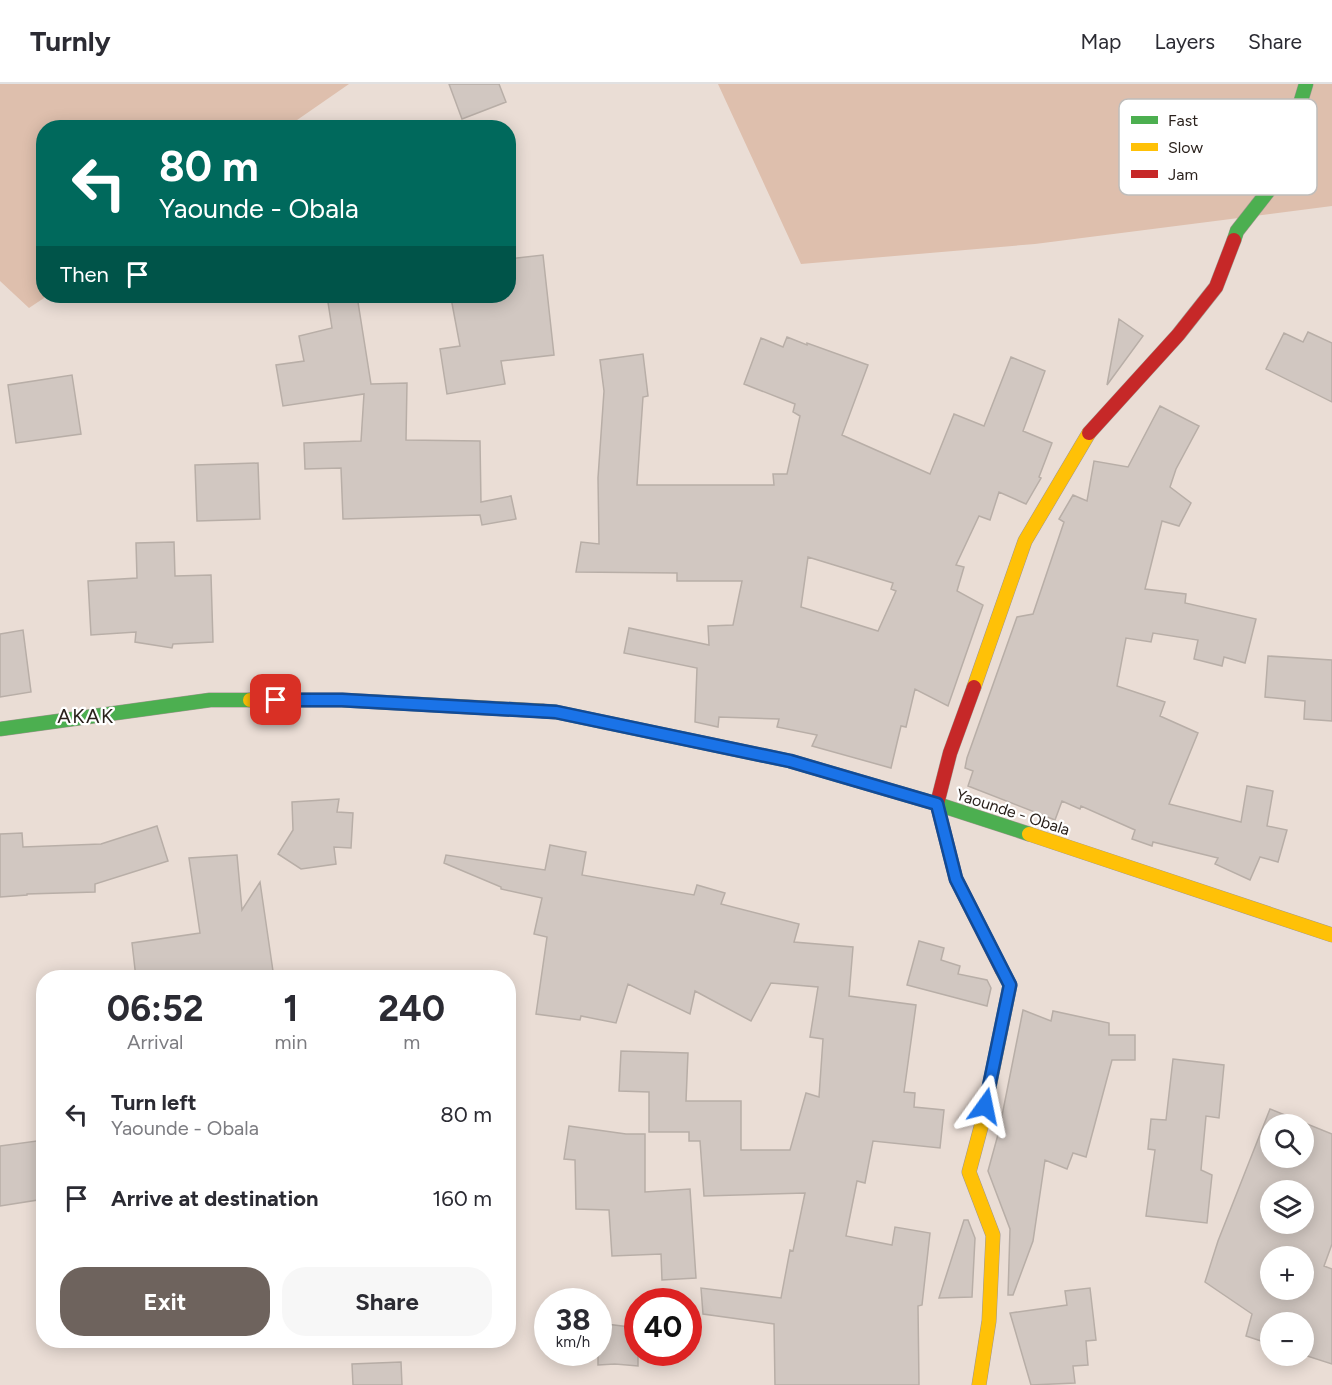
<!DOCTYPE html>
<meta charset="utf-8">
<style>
body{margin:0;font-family:Figtree,sans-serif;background:#f7f7f7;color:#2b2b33;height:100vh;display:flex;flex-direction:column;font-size:22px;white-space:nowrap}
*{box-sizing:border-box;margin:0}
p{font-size:20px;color:#7c7c81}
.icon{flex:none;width:33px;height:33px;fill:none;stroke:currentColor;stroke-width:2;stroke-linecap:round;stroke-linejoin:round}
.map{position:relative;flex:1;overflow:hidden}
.details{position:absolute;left:36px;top:886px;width:480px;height:378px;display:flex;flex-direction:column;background:#fff;border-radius:24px;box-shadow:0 3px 15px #0003}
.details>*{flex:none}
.guide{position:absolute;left:36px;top:36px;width:480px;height:183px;border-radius:24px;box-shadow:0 3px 15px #0003;background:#00695c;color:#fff;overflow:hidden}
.controls{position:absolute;left:1260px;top:1030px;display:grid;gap:12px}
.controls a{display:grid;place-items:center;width:54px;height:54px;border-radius:50%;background:#fff;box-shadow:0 3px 15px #0003;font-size:30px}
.speed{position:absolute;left:534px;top:1204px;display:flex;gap:12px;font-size:30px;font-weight:700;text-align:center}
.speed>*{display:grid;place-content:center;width:78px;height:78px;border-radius:50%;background:#fff;box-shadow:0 3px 15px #0003;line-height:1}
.speed small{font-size:15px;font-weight:400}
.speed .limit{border:9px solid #d22;background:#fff;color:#111}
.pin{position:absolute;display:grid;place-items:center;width:51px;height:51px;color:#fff;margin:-26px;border-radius:12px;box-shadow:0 3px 9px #0006}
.me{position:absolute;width:66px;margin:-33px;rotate:12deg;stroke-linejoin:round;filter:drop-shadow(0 0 4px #0008)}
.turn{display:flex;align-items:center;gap:21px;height:126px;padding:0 24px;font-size:27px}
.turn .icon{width:78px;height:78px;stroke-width:2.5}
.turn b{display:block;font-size:42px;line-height:51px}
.then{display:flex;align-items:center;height:57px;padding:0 24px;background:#0003;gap:12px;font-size:22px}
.eta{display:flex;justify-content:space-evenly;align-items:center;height:102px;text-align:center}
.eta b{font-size:36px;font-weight:700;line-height:42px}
.cta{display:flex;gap:12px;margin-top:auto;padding:12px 24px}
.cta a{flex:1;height:69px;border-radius:24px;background:#6e635d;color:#fff;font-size:24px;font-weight:700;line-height:69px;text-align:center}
.cta a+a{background:#f7f7f7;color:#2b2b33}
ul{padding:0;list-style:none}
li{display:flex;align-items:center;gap:18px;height:84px;padding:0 24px}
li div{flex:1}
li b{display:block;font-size:22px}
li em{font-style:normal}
header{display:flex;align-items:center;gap:36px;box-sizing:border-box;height:84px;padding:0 30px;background:#fff;border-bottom:2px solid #e1e1e2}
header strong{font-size:28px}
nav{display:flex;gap:33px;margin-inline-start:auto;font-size:21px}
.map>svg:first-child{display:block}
.green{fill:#debfad}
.building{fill:#d1c7c1;stroke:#b8aea7;stroke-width:1.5;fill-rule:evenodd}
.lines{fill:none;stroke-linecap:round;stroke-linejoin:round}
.fast-casing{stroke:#9f968f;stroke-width:15}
.slow-casing{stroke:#9f968f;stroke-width:15}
.jam-casing{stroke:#9f968f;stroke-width:15}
.fast{stroke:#4caf50;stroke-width:14}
.slow{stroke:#ffc107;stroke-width:14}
.jam{stroke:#c62828;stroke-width:14}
.route-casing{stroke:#114b97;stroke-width:15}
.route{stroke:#1a73e8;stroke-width:10}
.labels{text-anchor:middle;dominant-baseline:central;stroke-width:4.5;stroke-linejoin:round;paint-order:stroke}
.street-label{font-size:16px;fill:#2b221d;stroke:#fff}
.quarter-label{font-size:20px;letter-spacing:1.5px;fill:#2b221d;stroke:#fff}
.key{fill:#fff;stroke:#bfbdbb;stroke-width:1.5}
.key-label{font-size:16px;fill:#2b221d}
</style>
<header>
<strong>Turnly</strong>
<nav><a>Map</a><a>Layers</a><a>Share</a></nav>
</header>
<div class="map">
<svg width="1332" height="1301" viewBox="0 0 1332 1301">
<rect width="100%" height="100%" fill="#eaddd5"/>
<path class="green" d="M 0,0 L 349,0 L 287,43 L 44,44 L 44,212 L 47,212 L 29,224 L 0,197 Z
M 718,0 L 1332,0 L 1332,122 L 1035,160 L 801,180 Z"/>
<path class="building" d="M 449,0 L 499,0 L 506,18 L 462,35 Z
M 543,171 L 554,271 L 501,277 L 505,300 L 447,310 L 440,265 L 460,262 L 451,214 L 464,212 L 508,212 L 508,175 Z
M 327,212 L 357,212 L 371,300 L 407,299 L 406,356 L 480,357 L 481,418 L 511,412 L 516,435 L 482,441 L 480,431 L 343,435 L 341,384 L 305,385 L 304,359 L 361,357 L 364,310 L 283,322 L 276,281 L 304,277 L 299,252 L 332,244 Z
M 1119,235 L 1143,252 L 1107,301 Z
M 1308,248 L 1332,259 L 1332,318 L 1266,285 L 1284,249 L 1303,258 Z
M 787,253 L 807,261 L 807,259 L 868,281 L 842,351 L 930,390 L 954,330 L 984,342 L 1011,273 L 1045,287 L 1023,347 L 1052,359 L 1039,393 L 1041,394 L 1026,420 L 999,408 L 990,436 L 979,432 L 956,481 L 964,483 L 957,507 L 983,521 L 948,622 L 915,605 L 906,643 L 901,642 L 891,684 L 812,662 L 817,651 L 777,643 L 779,635 L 719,633 L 718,643 L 695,638 L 697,584 L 624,569 L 629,544 L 709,561 L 708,542 L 733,541 L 742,497 L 677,497 L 677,489 L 576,488 L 581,458 L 599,460 L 598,394 L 604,307 L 600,276 L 643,270 L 648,312 L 643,313 L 637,401 L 774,401 L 773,390 L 787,390 L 800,332 L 793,328 L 795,320 L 744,300 L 761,254 L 783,263 ZM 808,473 L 893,499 L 891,505 L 896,507 L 878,547 L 801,523 Z
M 72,291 L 81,350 L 16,359 L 8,301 Z
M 1160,322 L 1199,342 L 1176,385 L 1170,403 L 1191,419 L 1179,442 L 1162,437 L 1145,505 L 1186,510 L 1185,519 L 1256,535 L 1245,579 L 1224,573 L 1222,582 L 1194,575 L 1198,556 L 1153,549 L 1151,558 L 1126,554 L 1117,602 L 1165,618 L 1160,632 L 1198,649 L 1169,720 L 1241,738 L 1247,702 L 1273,707 L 1267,742 L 1287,746 L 1278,778 L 1260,773 L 1250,796 L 1215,780 L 1218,774 L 1153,758 L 1152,762 L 1132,755 L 1135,746 L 1081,722 L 1080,725 L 1062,717 L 1055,736 L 968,702 L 973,687 L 965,684 L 967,674 L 1017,533 L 1033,530 L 1064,438 L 1059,435 L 1073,411 L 1087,417 L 1094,377 L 1128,383 Z
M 258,379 L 260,435 L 197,437 L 195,381 Z
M 174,458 L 175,492 L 211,491 L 213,558 L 173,560 L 172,564 L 135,558 L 136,548 L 91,551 L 88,497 L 137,494 L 136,459 Z
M 23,546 L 31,608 L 0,613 L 0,550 Z
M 1268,572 L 1332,576 L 1332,637 L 1304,635 L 1305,617 L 1265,613 Z
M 339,715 L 337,728 L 353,729 L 351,764 L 334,763 L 336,780 L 301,785 L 278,770 L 293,746 L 292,718 Z
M 157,742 L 168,777 L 95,800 L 95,808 L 27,810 L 27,811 L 0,813 L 0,750 L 22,749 L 23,763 L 101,760 Z
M 550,761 L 586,768 L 582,791 L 694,811 L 697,801 L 725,809 L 721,820 L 799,840 L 794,858 L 853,863 L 849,912 L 916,921 L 904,1008 L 915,1009 L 914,1023 L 944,1026 L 940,1064 L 873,1057 L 865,1099 L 857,1097 L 846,1152 L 892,1161 L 895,1143 L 930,1149 L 922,1221 L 918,1222 L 919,1301 L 775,1301 L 774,1240 L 703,1230 L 701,1204 L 781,1214 L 790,1166 L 793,1167 L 805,1109 L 704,1112 L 700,1057 L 689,1057 L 689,1048 L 649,1048 L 649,1008 L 619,1007 L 621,967 L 688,969 L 686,1017 L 741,1017 L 741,1066 L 790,1066 L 806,1009 L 819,1013 L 823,955 L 810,953 L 818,903 L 771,899 L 751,937 L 695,907 L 690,930 L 628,900 L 616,939 L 581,932 L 580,936 L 536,930 L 547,853 L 534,850 L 542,814 L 501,805 L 501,803 L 444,779 L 446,771 L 545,786 Z
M 237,771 L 242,826 L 260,798 L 274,894 L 136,894 L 132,859 L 200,849 L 189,774 Z
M 919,857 L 944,864 L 941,876 L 960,882 L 958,890 L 987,896 L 991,904 L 987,922 L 907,901 Z
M 1023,926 L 1051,937 L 1053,927 L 1109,939 L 1109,951 L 1135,951 L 1135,976 L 1112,976 L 1086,1073 L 1073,1069 L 1067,1085 L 1045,1076 L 1033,1157 L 1013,1211 L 1008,1211 L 1010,1145 L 988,1087 L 999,1047 Z
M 1173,975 L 1224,981 L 1219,1034 L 1206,1032 L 1201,1086 L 1212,1091 L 1207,1139 L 1146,1132 L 1155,1066 L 1148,1065 L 1151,1035 L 1166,1036 Z
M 1270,1025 L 1332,1050 L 1332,1160 L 1324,1182 L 1332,1185 L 1332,1280 L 1304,1271 L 1304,1239 L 1270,1239 L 1270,1260 L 1246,1252 L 1252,1230 L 1205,1198 L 1218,1157 ZM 1270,1041 L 1304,1041 L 1304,1074 L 1270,1074 ZM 1270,1107 L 1304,1107 L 1304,1140 L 1270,1140 ZM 1270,1173 L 1304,1173 L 1304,1206 L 1270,1206 Z
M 569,1042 L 626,1050 L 645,1050 L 645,1108 L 690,1105 L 696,1194 L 662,1196 L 661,1170 L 612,1172 L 609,1126 L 576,1125 L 575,1076 L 564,1075 Z
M 44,1056 L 44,1115 L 0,1122 L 0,1062 Z
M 964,1136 L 968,1136 L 975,1154 L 972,1213 L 939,1214 Z
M 1090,1204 L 1096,1256 L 1086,1257 L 1088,1281 L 1073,1282 L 1075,1299 L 1031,1301 L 1010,1229 L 1067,1221 L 1065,1207 Z
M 598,1239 L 638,1244 L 638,1282 L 615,1280 L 598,1281 Z
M 401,1278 L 402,1301 L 353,1301 L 352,1280 Z"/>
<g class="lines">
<g class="fast-casing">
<path id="fast" d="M 1234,156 L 1237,147 L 1277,96 L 1306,0
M 543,627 L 556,628 L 790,677 L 937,720 L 1029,750
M 0,645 L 210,616 L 250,616"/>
</g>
<g class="slow-casing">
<path id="slow" d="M 974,603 L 1025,457 L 1089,349
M 250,616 L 342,616 L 543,627
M 1029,750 L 1332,851
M 979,1301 L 989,1237 L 993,1151 L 969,1088 L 981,1043 L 1010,901 L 1002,886"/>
</g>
<g class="jam-casing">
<path id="jam" d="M 1089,349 L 1178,251 L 1216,203 L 1234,156
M 974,603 L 950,669 L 937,720 L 956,795 L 1002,886"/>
</g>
<use href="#fast" class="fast"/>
<use href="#slow" class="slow"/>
<use href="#jam" class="jam"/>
</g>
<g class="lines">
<g class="route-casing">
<path id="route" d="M 276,616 L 342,616 L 556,628 L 790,677 L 937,720 L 956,795 L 1010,901 L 985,1022"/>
</g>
<use href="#route" class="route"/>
</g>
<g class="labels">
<g class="street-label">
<text transform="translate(1013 728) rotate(18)">Yaounde - Obala</text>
</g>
<g class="quarter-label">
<text x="86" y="632">AKAK</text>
</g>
</g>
<rect x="1119" y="15" width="198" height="96" rx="9" class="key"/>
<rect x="1131" y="32" width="27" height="8" fill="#4caf50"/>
<rect x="1131" y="59" width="27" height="8" fill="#ffc107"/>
<rect x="1131" y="86" width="27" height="8" fill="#c62828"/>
<g class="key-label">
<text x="1168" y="42">Fast</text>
<text x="1168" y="69">Slow</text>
<text x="1168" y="96">Jam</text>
</g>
</svg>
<div class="controls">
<a><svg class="icon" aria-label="search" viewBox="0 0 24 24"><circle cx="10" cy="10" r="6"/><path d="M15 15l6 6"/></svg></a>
<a><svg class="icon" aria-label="layers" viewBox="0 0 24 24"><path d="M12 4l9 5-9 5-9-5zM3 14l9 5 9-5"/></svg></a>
<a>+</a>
<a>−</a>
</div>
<div class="speed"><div>38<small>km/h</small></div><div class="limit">40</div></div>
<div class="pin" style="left:276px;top:616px;background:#d93025"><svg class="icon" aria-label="arrive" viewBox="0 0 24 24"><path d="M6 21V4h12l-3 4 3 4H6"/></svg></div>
<svg class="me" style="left:985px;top:1022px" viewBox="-20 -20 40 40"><path d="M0-17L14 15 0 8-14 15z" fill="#1a73e8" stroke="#fff" stroke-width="4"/></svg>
<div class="guide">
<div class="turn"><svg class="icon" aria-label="left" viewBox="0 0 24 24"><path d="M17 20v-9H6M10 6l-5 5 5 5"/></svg><div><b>80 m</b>Yaounde - Obala</div></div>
<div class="then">Then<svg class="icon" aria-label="arrive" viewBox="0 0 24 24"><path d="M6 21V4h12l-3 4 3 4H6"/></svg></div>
</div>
<section class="details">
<div class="eta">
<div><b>06:52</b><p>Arrival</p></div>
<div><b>1</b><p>min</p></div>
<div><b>240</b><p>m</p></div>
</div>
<ul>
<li><svg class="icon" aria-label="left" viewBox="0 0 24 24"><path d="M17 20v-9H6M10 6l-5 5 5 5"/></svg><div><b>Turn left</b><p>Yaounde - Obala</p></div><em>80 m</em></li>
<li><svg class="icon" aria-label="arrive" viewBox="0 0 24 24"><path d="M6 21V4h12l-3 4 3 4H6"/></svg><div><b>Arrive at destination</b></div><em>160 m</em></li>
</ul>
<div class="cta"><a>Exit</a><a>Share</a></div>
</section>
</div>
